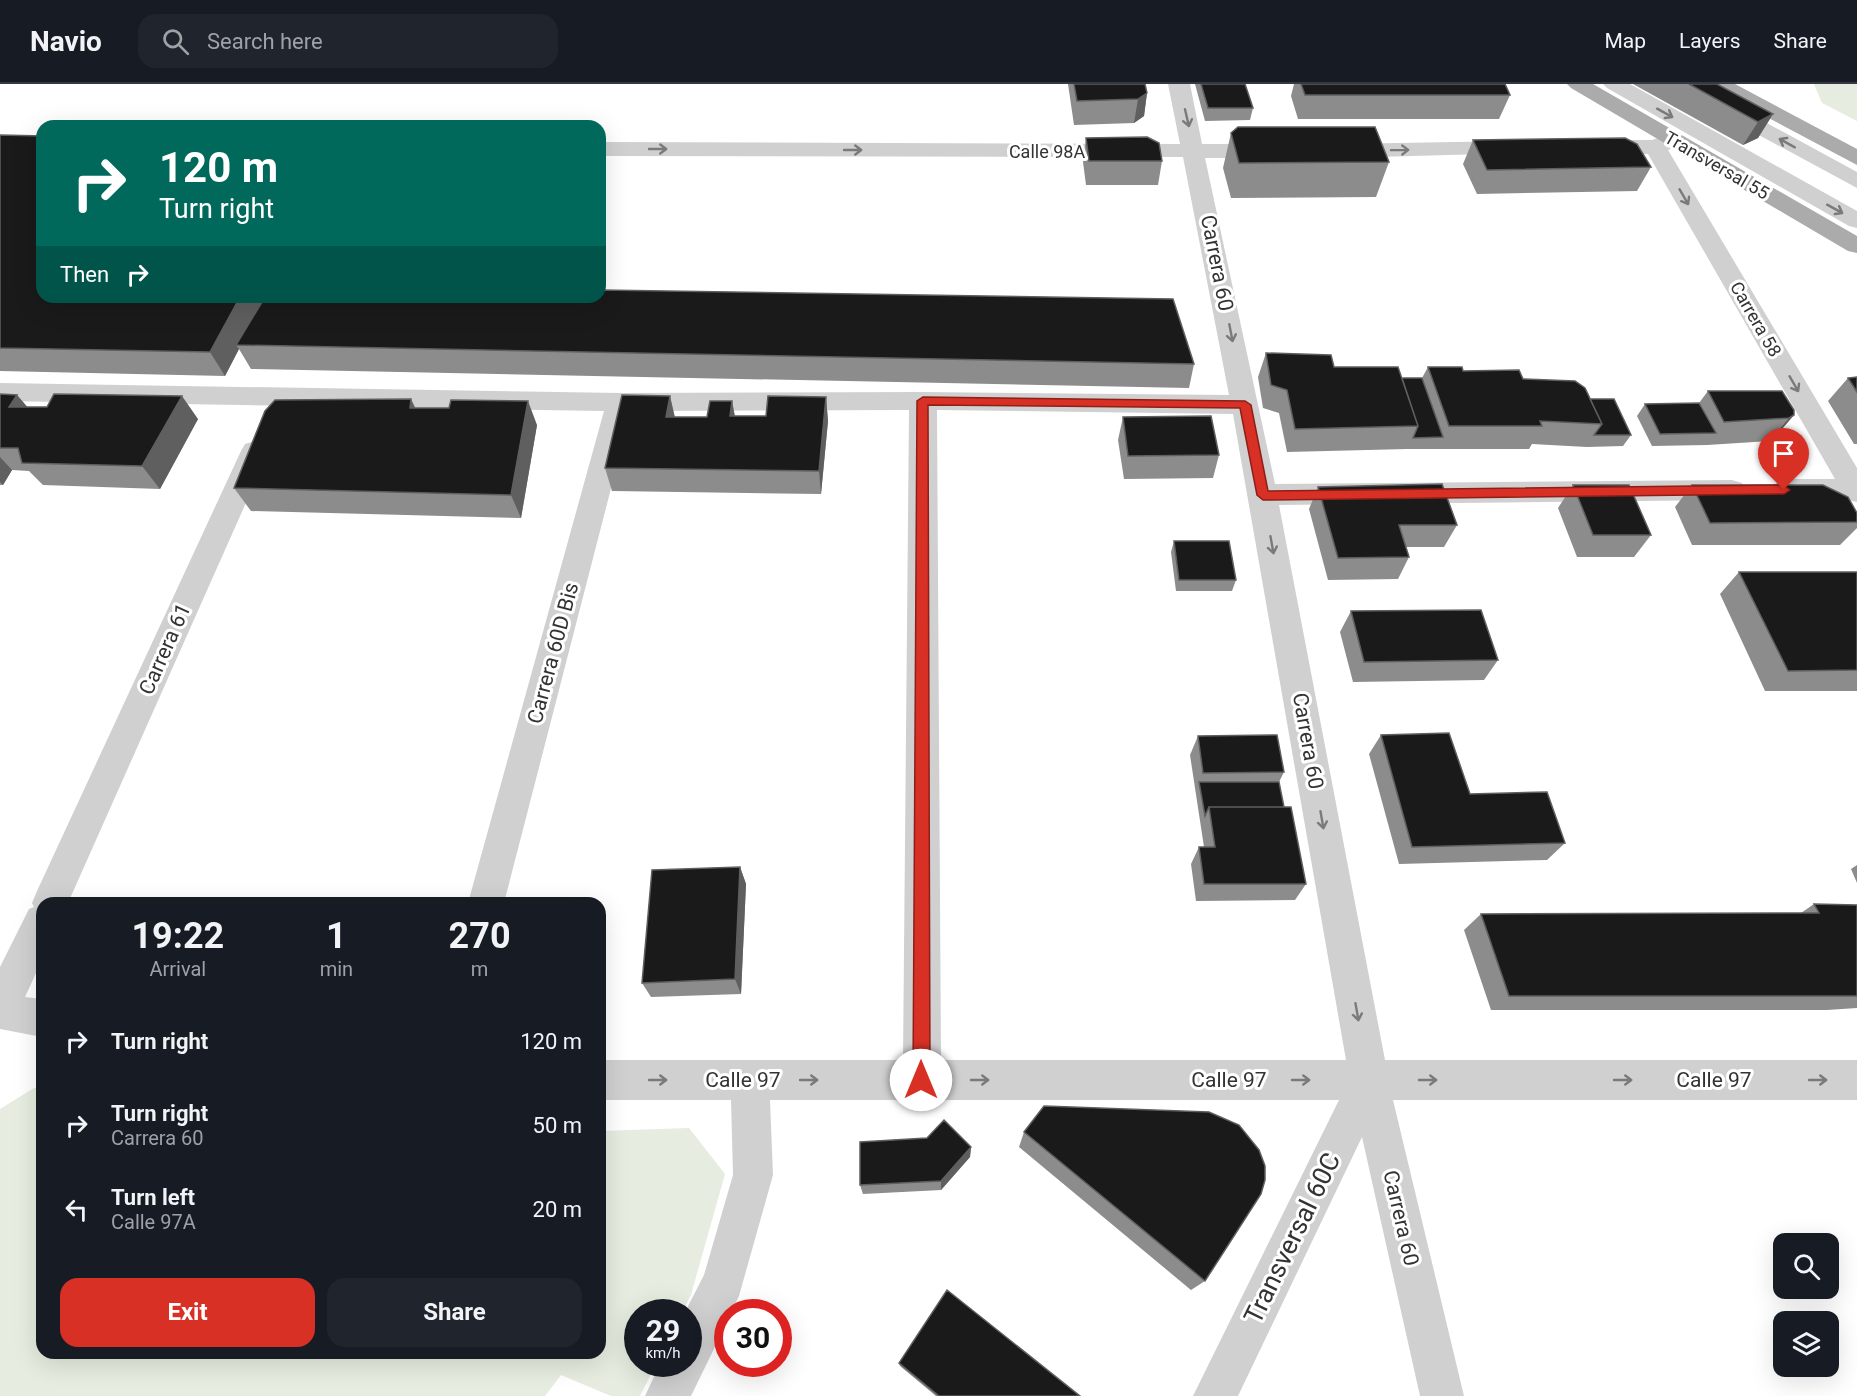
<!DOCTYPE html>
<style>
body{margin:0;font-family:Roboto,sans-serif;background:#20242c;color:#f1f3f6;height:100vh;display:flex;flex-direction:column;font-size:22px;white-space:nowrap}
*{box-sizing:border-box;margin:0}
p{font-size:20px;color:#9ea1a6}
.icon{flex:none;width:33px;height:33px;fill:none;stroke:currentColor;stroke-width:2;stroke-linecap:round;stroke-linejoin:round}
.map{position:relative;flex:1;overflow:hidden}
.details{position:absolute;left:36px;top:813px;width:570px;height:462px;display:flex;flex-direction:column;background:#171b24;border-radius:18px;box-shadow:0 6px 24px #0002}
.details>*{flex:none}
.top-card{position:absolute;left:36px;top:36px;width:570px;height:183px;border-radius:18px;box-shadow:0 6px 24px #0002;background:#00695c;color:#fff;overflow:hidden}
.buttons{position:absolute;left:1773px;top:1149px;display:grid;gap:12px}
.buttons a{display:grid;place-items:center;width:66px;height:66px;border-radius:12px;background:#171b24;box-shadow:0 6px 24px #0002;font-size:30px}
.speed{position:absolute;left:624px;top:1215px;display:flex;gap:12px;font-size:30px;font-weight:700;text-align:center}
.speed>*{display:grid;place-content:center;width:78px;height:78px;border-radius:50%;background:#171b24;box-shadow:0 6px 24px #0002;line-height:1}
.speed small{font-size:15px;font-weight:400}
.speed .limit{border:9px solid #d22;background:#fff;color:#111}
.pin{position:absolute;display:grid;place-items:center;width:51px;height:51px;color:#fff;margin:-62px -26px;border-radius:50% 50% 50% 0;rotate:-45deg;box-shadow:0 0 6px #0007}
.pin .icon{rotate:45deg}
.me{position:absolute;width:66px;margin:-33px;rotate:0deg;stroke-linejoin:round;filter:drop-shadow(0 0 4px #0008)}
.turn{display:flex;align-items:center;gap:21px;height:126px;padding:0 24px;font-size:27px}
.turn .icon{width:78px;height:78px;stroke-width:2.5}
.turn b{display:block;font-size:42px;line-height:51px}
.then{display:flex;align-items:center;height:57px;padding:0 24px;background:#0003;gap:12px;font-size:22px}
.eta{display:flex;justify-content:space-evenly;align-items:center;height:102px;text-align:center}
.eta b{font-size:36px;font-weight:700;line-height:42px}
.button{display:flex;gap:12px;margin-top:auto;padding:12px 24px}
.button a{flex:1;height:69px;border-radius:18px;background:#d93025;color:#fff;font-size:24px;font-weight:700;line-height:69px;text-align:center}
.button a+a{background:#20242c;color:#f1f3f6}
ul{padding:0;list-style:none}
li{display:flex;align-items:center;gap:18px;height:84px;padding:0 24px}
li div{flex:1}
li b{display:block;font-size:22px}
li em{font-style:normal}
header{display:flex;align-items:center;gap:36px;box-sizing:border-box;height:84px;padding:0 30px;background:#171b24;border-bottom:2px solid #363941}
header strong{font-size:28px}
nav{display:flex;gap:33px;margin-inline-start:auto;font-size:21px}
.search{width:420px;height:54px;background:#20242c;display:flex;align-items:center;gap:15px;box-sizing:border-box;padding:0 21px;border-radius:18px;color:#9ea1a6;font-size:22px}
.map>svg:first-child{display:block}
.green{fill:#e6ecdf}
.lines{fill:none;stroke-linecap:round;stroke-linejoin:round}
.minor{fill:#d0d0d0;fill-rule:evenodd}
.major{fill:#ababab;fill-rule:evenodd}
.wall{fill:#8c8c8c}
.shaded-wall{fill:#5f5f5f}
.building{fill:#1a1a1a;stroke:#5f5f5f;stroke-width:1.5}
.oneway{stroke:#7a7a7a}
.route{fill:#d93025;stroke:#8d1f18;stroke-width:1.5}
.labels{text-anchor:middle;dominant-baseline:central;stroke-width:6;stroke-linejoin:round;paint-order:stroke}
.far-street-label{font-size:18px;fill:#333;stroke:#fff}
.street-label{font-size:21px;fill:#333;stroke:#fff}
.near-street-label{font-size:26px;fill:#333;stroke:#fff}
</style>
<header>
<strong>Navio</strong>
<div class="search"><svg class="icon" aria-label="search" viewBox="0 0 24 24"><circle cx="10" cy="10" r="6"/><path d="M15 15l6 6"/></svg>Search here</div>
<nav><a>Map</a><a>Layers</a><a>Share</a></nav>
</header>
<div class="map">
<svg width="1857" height="1312" viewBox="0 0 1857 1312">
<rect width="100%" height="100%" fill="#fff"/>
<path class="green" d="M 1814,0 L 1857,0 L 1857,37 L 1822,19 Z
M 42,1003 L 42,1269 L 600,1269 L 600,1047 L 689,1044 L 725,1090 L 691,1211 L 682,1228 L 638,1228 L 638,1280 L 656,1280 L 640,1312 L 611,1312 L 561,1291 L 545,1312 L 0,1312 L 0,1025 L 34,1004 Z"/>
<g class="lines">
<path class="minor" d="M 1168,0 L 1190,0 L 1202,60 L 1270,60 L 1278,62 L 1281,67 L 1278,72 L 1270,74 L 1205,74 L 1275,400 L 1732,396 L 1742,399 L 1746,406 L 1742,413 L 1732,416 L 1279,421 L 1385,976 L 1857,976 L 1857,1016 L 1393,1016 L 1464,1312 L 1420,1312 L 1362,1053 L 1238,1312 L 1193,1312 L 1339,1016 L 770,1016 L 773,1091 L 739,1212 L 731,1228 L 728,1228 L 728,1236 L 691,1312 L 645,1312 L 660,1280 L 688,1280 L 688,1228 L 685,1228 L 704,1191 L 733,1091 L 731,1016 L 600,1016 L 600,976 L 903,976 L 909,326 L 631,327 L 504,819 L 468,819 L 604,327 L 0,317 L 0,299 L 620,309 L 923,308 L 1229,311 L 1183,73 L 600,72 L 600,58 L 1180,60 ZM 937,326 L 1233,330 L 1346,976 L 941,976 Z
M 1603,0 L 1630,0 L 1857,127 L 1857,144 L 1849,142 L 1607,4 Z
M 1668,0 L 1695,0 L 1857,88 L 1857,104 L 1672,4 Z
M 1673,49 L 1681,51 L 1684,56 L 1681,61 L 1668,66 L 1857,384 L 1857,418 C 1831,411 1803,420 1777,412 L 1773,405 L 1777,398 L 1787,395 L 1835,395 L 1648,70 L 1595,70 L 1587,68 L 1584,63 L 1587,58 L 1595,56 L 1652,56 Z
M 1513,57 L 1521,59 L 1524,64 L 1521,69 L 1340,74 L 1332,72 L 1329,67 L 1332,62 L 1340,60 Z
M 255,357 L 265,360 L 269,367 L 68,819 L 42,819 L 42,876 L 25,913 L 42,915 L 42,953 L 0,945 L 0,883 L 29,825 L 34,823 L 32,819 L 37,807 L 241,367 L 245,360 Z"/>
<path class="major" d="M 1567,0 L 1593,0 L 1857,152 L 1857,169 L 1848,167 L 1571,4 Z
M 1708,0 L 1735,0 L 1857,65 L 1857,81 L 1712,4 Z"/>
</g>
<path class="wall" d="M 1068,0 L 1145,0 L 1147,9 L 1144,32 L 1134,39 L 1074,41 Z
M 1195,0 L 1245,0 L 1253,24 L 1250,36 L 1205,37 Z
M 1294,0 L 1505,0 L 1510,11 L 1499,35 L 1298,35 L 1291,12 Z
M 1633,0 L 1717,0 L 1773,30 L 1758,54 L 1743,61 Z
M 1231,49 L 1389,78 L 1376,113 L 1231,114 L 1223,84 Z
M 0,51 L 42,213 L 1194,280 L 1189,304 L 251,285 L 239,265 L 225,292 L 0,287 Z
M 1086,54 L 1162,77 L 1158,101 L 1086,101 L 1083,78 Z
M 1473,56 L 1651,83 L 1637,107 L 1477,110 L 1463,80 Z
M 1266,269 L 1334,283 L 1402,294 L 1422,294 L 1428,283 L 1523,295 L 1590,315 L 1631,351 L 1623,362 L 1587,363 L 1532,360 L 1529,365 L 1407,365 L 1287,368 L 1279,329 L 1263,324 L 1258,293 Z
M 1857,293 L 1857,360 L 1854,360 L 1828,317 L 1848,294 Z
M 1708,307 L 1794,331 L 1774,354 L 1770,357 L 1707,361 L 1652,362 L 1637,332 L 1645,320 L 1699,319 Z
M 0,310 L 17,311 L 27,323 L 198,335 L 160,405 L 43,401 L 29,387 L 12,386 L 3,401 L 0,401 Z
M 670,312 L 675,333 L 707,333 L 732,317 L 735,332 L 766,332 L 826,313 L 828,337 L 821,410 L 612,407 L 605,384 Z
M 415,324 L 537,341 L 521,434 L 251,427 L 234,404 Z
M 1123,333 L 1219,371 L 1213,394 L 1124,395 L 1118,356 Z
M 1573,401 L 1651,451 L 1634,473 L 1577,473 L 1558,424 Z
M 1692,401 L 1857,429 L 1857,444 L 1840,461 L 1692,461 L 1675,423 Z
M 1318,403 L 1457,441 L 1444,463 L 1406,463 L 1409,473 L 1398,495 L 1328,496 L 1309,425 Z
M 1174,457 L 1236,496 L 1232,507 L 1176,507 L 1171,468 Z
M 1739,488 L 1857,488 L 1857,607 L 1765,607 L 1720,510 Z
M 1351,527 L 1498,576 L 1484,596 L 1353,598 L 1340,548 Z
M 1381,651 L 1470,710 L 1565,759 L 1547,776 L 1399,780 L 1369,670 Z
M 1198,652 L 1284,688 L 1279,698 L 1284,723 L 1306,800 L 1295,816 L 1196,817 L 1191,780 L 1199,763 L 1204,763 L 1190,671 Z
M 1857,781 L 1857,799 L 1851,785 Z
M 740,783 L 746,800 L 741,910 L 651,913 L 642,899 Z
M 1814,820 L 1857,821 L 1857,924 L 1827,926 L 1491,926 L 1464,846 L 1481,830 L 1801,829 Z
M 1024,1048 L 1205,1197 L 1191,1206 L 1019,1063 Z
M 971,1063 L 970,1073 L 941,1106 L 863,1110 L 860,1101 Z
M 899,1279 L 1080,1312 L 936,1312 L 900,1282 Z"/>
<path class="shaded-wall" d="M 1147,9 L 1144,32 L 1134,39 L 1138,15 Z
M 1773,30 L 1758,54 L 1743,61 L 1758,38 Z
M 240,213 L 267,213 L 236,261 L 239,265 L 225,292 L 210,268 Z
M 17,311 L 37,334 L 9,323 Z
M 182,312 L 198,335 L 160,405 L 142,382 Z
M 670,312 L 675,335 L 666,333 Z
M 826,313 L 828,337 L 821,410 L 819,387 Z
M 411,315 L 422,338 L 410,324 Z
M 528,317 L 537,341 L 521,434 L 511,411 Z
M 732,317 L 736,340 L 730,332 Z
M 1794,331 L 1774,354 L 1770,357 L 1789,334 Z
M 0,373 L 12,386 L 3,401 L 0,398 Z
M 740,783 L 746,800 L 741,910 L 735,895 Z
M 971,1063 L 970,1073 L 941,1106 L 941,1097 Z"/>
<path class="building" d="M 1074,0 L 1145,0 L 1147,9 L 1138,15 L 1077,17 Z
M 1201,0 L 1245,0 L 1253,24 L 1208,24 Z
M 1301,0 L 1505,0 L 1510,11 L 1305,11 Z
M 1689,0 L 1717,0 L 1773,30 L 1758,38 Z
M 1238,43 L 1375,43 L 1389,78 L 1239,79 L 1231,49 Z
M 0,51 L 42,52 L 42,213 L 240,213 L 210,268 L 0,264 Z
M 1147,53 L 1159,59 L 1162,77 L 1089,77 L 1086,54 Z
M 1625,54 L 1637,60 L 1651,83 L 1487,86 L 1473,56 Z
M 600,206 L 1173,215 L 1194,280 L 236,261 L 265,213 L 600,213 Z
M 1266,269 L 1331,271 L 1334,283 L 1398,283 L 1418,342 L 1295,345 L 1287,306 L 1271,301 Z
M 1428,283 L 1462,283 L 1463,287 L 1519,286 L 1523,295 L 1575,297 L 1585,304 L 1602,340 L 1540,337 L 1542,342 L 1449,342 Z
M 1857,293 L 1857,308 L 1848,294 Z
M 1402,294 L 1422,294 L 1443,353 L 1413,354 L 1418,342 Z
M 1708,307 L 1782,307 L 1794,326 L 1794,331 L 1789,334 L 1724,338 Z
M 0,310 L 17,311 L 9,323 L 47,323 L 54,310 L 182,312 L 142,382 L 22,379 L 18,364 L 0,364 Z
M 622,311 L 670,312 L 666,333 L 707,333 L 710,317 L 732,317 L 730,332 L 766,332 L 768,312 L 826,313 L 819,387 L 605,384 Z
M 411,315 L 410,324 L 449,324 L 451,316 L 528,317 L 511,411 L 234,404 L 265,327 L 275,316 Z
M 1590,315 L 1614,315 L 1631,351 L 1594,351 L 1602,340 Z
M 1699,319 L 1716,349 L 1660,350 L 1645,320 Z
M 1211,332 L 1219,371 L 1128,372 L 1123,333 Z
M 1442,400 L 1457,441 L 1399,441 L 1409,473 L 1338,474 L 1318,403 Z
M 1573,401 L 1629,401 L 1651,451 L 1593,451 Z
M 1692,401 L 1823,401 L 1848,413 L 1857,429 L 1857,438 L 1710,439 Z
M 1174,457 L 1229,457 L 1236,496 L 1179,496 Z
M 1739,488 L 1857,488 L 1857,586 L 1788,587 Z
M 1481,526 L 1498,576 L 1364,578 L 1351,527 Z
M 1449,649 L 1470,710 L 1547,708 L 1565,759 L 1412,763 L 1381,651 Z
M 1277,651 L 1284,688 L 1203,689 L 1198,652 Z
M 1199,698 L 1279,698 L 1284,723 L 1209,723 L 1205,732 Z
M 1209,723 L 1291,723 L 1306,800 L 1204,800 L 1199,763 L 1215,763 Z
M 740,783 L 735,895 L 642,899 L 652,786 Z
M 1814,820 L 1857,821 L 1857,912 L 1509,912 L 1481,830 L 1819,829 Z
M 1044,1022 L 1209,1028 L 1239,1041 L 1259,1066 L 1265,1082 L 1265,1096 L 1261,1110 L 1205,1197 L 1024,1048 Z
M 944,1036 L 971,1063 L 941,1097 L 860,1101 L 860,1058 L 927,1054 Z
M 947,1206 L 1080,1312 L 939,1312 L 899,1279 Z"/>
<defs><path id="oneway-shaft" d="M-6 0H5M1.5-3L5.5 0L1.5 3" fill="none" stroke-width="1.6" stroke-linecap="round" stroke-linejoin="round" transform="scale(1.5)"/></defs>
<g class="oneway">
<use href="#oneway-shaft" transform="translate(1665 29) rotate(29)"/>
<use href="#oneway-shaft" transform="translate(1187 34) rotate(77)"/>
<use href="#oneway-shaft" transform="translate(1787 59) rotate(-151)"/>
<use href="#oneway-shaft" transform="translate(658 65)"/>
<use href="#oneway-shaft" transform="translate(853 66)"/>
<use href="#oneway-shaft" transform="translate(1400 66) rotate(-1)"/>
<use href="#oneway-shaft" transform="translate(1684 113) rotate(60)"/>
<use href="#oneway-shaft" transform="translate(1835 125) rotate(29)"/>
<use href="#oneway-shaft" transform="translate(1231 249) rotate(79)"/>
<use href="#oneway-shaft" transform="translate(1794 300) rotate(60)"/>
<use href="#oneway-shaft" transform="translate(1272 461) rotate(80)"/>
<use href="#oneway-shaft" transform="translate(1322 736) rotate(80)"/>
<use href="#oneway-shaft" transform="translate(1357 928) rotate(80)"/>
<use href="#oneway-shaft" transform="translate(658 996)"/>
<use href="#oneway-shaft" transform="translate(809 996)"/>
<use href="#oneway-shaft" transform="translate(980 996)"/>
<use href="#oneway-shaft" transform="translate(1301 996)"/>
<use href="#oneway-shaft" transform="translate(1428 996)"/>
<use href="#oneway-shaft" transform="translate(1623 996)"/>
<use href="#oneway-shaft" transform="translate(1818 996)"/>
</g>
<path class="route" d="M 923,313 L 1245,317 L 1251,321 L 1268,407 L 1784,401 L 1790,406 L 1784,410 L 1263,416 L 1257,411 L 1240,324 L 928,321 L 930,996 L 927,1002 L 921,1004 L 916,1002 L 913,996 L 917,317 Z"/>
<g class="labels">
<g class="far-street-label">
<text x="1047" y="67">Calle 98A</text>
<text transform="translate(1717 81) rotate(30)">Transversal 55</text>
<text transform="translate(1756 235) rotate(60)">Carrera 58</text>
</g>
<g class="street-label">
<text transform="translate(1217 179) rotate(79)">Carrera 60</text>
<text transform="translate(165 565) rotate(-66)">Carrera 61</text>
<text transform="translate(553 569) rotate(-75)">Carrera 60D Bis</text>
<text transform="translate(1308 657) rotate(80)">Carrera 60</text>
<text x="743" y="996">Calle 97</text>
<text x="1229" y="996">Calle 97</text>
<text x="1714" y="996">Calle 97</text>
<text transform="translate(1401 1134) rotate(77)">Carrera 60</text>
</g>
<g class="near-street-label">
<text transform="translate(1292 1154) rotate(-64)">Transversal 60C</text>
</g>
</g>
</svg>
<div class="buttons">
<a><svg class="icon" aria-label="search" viewBox="0 0 24 24"><circle cx="10" cy="10" r="6"/><path d="M15 15l6 6"/></svg></a>
<a><svg class="icon" aria-label="layers" viewBox="0 0 24 24"><path d="M12 4l9 5-9 5-9-5zM3 14l9 5 9-5"/></svg></a>
</div>
<div class="speed"><div>29<small>km/h</small></div><div class="limit">30</div></div>
<div class="pin" style="left:1784px;top:406px;background:#d93025"><svg class="icon" aria-label="arrive" viewBox="0 0 24 24"><path d="M6 21V4h12l-3 4 3 4H6"/></svg></div>
<svg class="me" style="left:921px;top:996px" viewBox="-20 -20 40 40"><circle r="19" fill="#fff"/><path d="M0-13L10 11 0 6-10 11z" fill="#d93025"/></svg>
<div class="top-card">
<div class="turn"><svg class="icon" aria-label="right" viewBox="0 0 24 24"><path d="M7 20v-9h11M14 6l5 5-5 5"/></svg><div><b>120 m</b>Turn right</div></div>
<div class="then">Then<svg class="icon" aria-label="right" viewBox="0 0 24 24"><path d="M7 20v-9h11M14 6l5 5-5 5"/></svg></div>
</div>
<section class="details">
<div class="eta">
<div><b>19:22</b><p>Arrival</p></div>
<div><b>1</b><p>min</p></div>
<div><b>270</b><p>m</p></div>
</div>
<ul>
<li><svg class="icon" aria-label="right" viewBox="0 0 24 24"><path d="M7 20v-9h11M14 6l5 5-5 5"/></svg><div><b>Turn right</b></div><em>120 m</em></li>
<li><svg class="icon" aria-label="right" viewBox="0 0 24 24"><path d="M7 20v-9h11M14 6l5 5-5 5"/></svg><div><b>Turn right</b><p>Carrera 60</p></div><em>50 m</em></li>
<li><svg class="icon" aria-label="left" viewBox="0 0 24 24"><path d="M17 20v-9H6M10 6l-5 5 5 5"/></svg><div><b>Turn left</b><p>Calle 97A</p></div><em>20 m</em></li>
</ul>
<div class="button"><a>Exit</a><a>Share</a></div>
</section>
</div>
